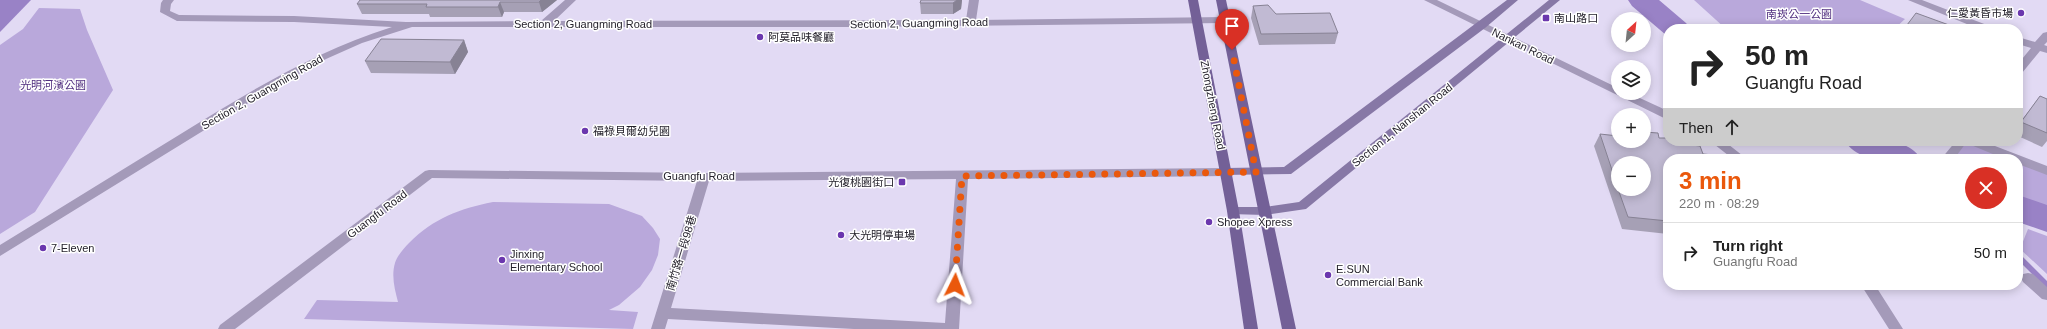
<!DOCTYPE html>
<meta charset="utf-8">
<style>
body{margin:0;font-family:Helvetica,"Noto Sans TC",sans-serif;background:#f2f2f2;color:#222;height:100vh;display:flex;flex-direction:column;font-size:15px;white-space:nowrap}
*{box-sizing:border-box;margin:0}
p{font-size:13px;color:#767676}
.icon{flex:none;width:22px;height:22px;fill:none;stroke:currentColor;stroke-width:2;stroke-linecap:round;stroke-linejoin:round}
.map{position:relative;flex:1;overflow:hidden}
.sheet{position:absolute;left:1663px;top:154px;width:360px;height:136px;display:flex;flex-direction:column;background:#fff;border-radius:16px;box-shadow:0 2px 10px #0003}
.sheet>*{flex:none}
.hud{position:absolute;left:1663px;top:24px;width:360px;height:122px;border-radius:16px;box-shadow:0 2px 10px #0003;background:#fff;color:#222;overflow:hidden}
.needle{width:26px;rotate:27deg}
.fabs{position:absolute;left:1611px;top:12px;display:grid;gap:8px}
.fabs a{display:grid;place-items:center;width:40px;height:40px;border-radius:50%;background:#fff;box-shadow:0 2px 10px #0003;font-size:20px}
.pin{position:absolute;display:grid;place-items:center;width:34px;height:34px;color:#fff;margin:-41px -17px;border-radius:50% 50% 50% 0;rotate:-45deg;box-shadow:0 0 4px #0007}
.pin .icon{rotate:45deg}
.me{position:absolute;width:44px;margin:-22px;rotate:3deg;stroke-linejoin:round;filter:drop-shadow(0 0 3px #0008)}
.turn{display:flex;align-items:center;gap:14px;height:84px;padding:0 16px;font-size:18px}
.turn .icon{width:52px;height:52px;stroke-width:2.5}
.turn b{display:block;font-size:28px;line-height:34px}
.then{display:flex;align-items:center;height:38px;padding:0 16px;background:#0003;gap:8px;font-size:15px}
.round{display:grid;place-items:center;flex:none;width:42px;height:42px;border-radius:21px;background:#f2f2f2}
.head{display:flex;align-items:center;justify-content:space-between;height:68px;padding:0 16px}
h1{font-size:24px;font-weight:600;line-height:30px;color:#ea580c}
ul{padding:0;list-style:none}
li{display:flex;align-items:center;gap:12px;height:60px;padding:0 16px;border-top:1px solid #e0e0e0}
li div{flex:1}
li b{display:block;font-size:15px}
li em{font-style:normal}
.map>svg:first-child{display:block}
.green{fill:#b9a8db}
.water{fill:#9982c6}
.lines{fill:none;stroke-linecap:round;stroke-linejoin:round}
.stream{stroke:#9982c6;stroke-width:5.5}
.river{fill:#9982c6;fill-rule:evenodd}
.street{fill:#a49ab9;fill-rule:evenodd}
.secondary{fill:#8778a6;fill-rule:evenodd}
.primary{fill:#736097;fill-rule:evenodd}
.wall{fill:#a6a0b5;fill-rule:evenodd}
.shaded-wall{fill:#878294}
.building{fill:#c1bad3;stroke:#878294}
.route{stroke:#ea580c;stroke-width:7;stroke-dasharray:0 12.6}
.poi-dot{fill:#6b37ae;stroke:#fff;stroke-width:1.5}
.labels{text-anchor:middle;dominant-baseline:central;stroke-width:3;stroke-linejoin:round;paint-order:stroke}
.poi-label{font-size:11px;fill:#25222c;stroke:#fff;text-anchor:start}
.park-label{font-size:11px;fill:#502e7f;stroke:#fff}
.street-label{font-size:11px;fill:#25222c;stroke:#fff}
</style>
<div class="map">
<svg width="2047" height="329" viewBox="0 0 2047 329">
<rect width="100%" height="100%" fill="#e2daf4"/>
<path class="green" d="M 1694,0 L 1860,0 L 1905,19 L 1894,29 L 1726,29 Z
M 39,8 L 80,9 L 87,30 L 113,90 L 35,212 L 0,234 L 0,45 L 23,29 Z
M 1962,141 L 2016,159 L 1946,159 Z
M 2018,160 L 2047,171 L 2047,213 L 2018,205 Z
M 493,202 L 609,204 L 642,216 L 653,228 L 660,239 L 658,255 L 652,270 L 640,287 L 619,305 L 609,310 L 638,312 L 633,329 L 304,319 L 317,300 L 398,302 C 395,290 391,276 395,263 C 397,256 404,248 409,243 C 434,218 459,209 493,202 Z
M 2028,229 L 2047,236 L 2047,274 L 2020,249 Z"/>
<path class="water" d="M 0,0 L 31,0 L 0,32 Z"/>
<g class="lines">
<path class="stream" d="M 2018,256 L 2047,285"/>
<path class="river" d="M 1628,0 L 1659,0 L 1686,23 L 1691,29 L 1668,29 L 1668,36 L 1666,35 L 1632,6 Z
M 1845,141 C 1870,141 1906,135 1921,159 C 1896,159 1860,165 1845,141 Z
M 2018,195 L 2047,205 L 2047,232 L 2018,222 Z"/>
<path class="street" d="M 163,0 L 174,0 L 171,4 L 170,11 L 179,15 L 294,16 L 406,22 L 541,21 L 565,0 L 576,0 L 554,21 L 966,20 L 969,0 L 979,0 L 976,20 L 1226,17 L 1231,20 L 1226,23 L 862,27 L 412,27 L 362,43 L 326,59 L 263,94 L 0,256 L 0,245 C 60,208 119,172 179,135 C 249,92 313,52 392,27 L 294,22 L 177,21 L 160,12 L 161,3 Z
M 1424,0 L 1437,0 L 1618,88 L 1618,93 L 1629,93 L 1668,111 L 1668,120 Z
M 1908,0 L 1922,0 L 1992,27 L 1993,29 L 1979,29 Z
M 2047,32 L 2047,42 L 2044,45 L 2047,46 L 2047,53 L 2040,51 L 2022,73 L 2018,74 L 2018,64 L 2031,48 L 2018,44 L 2018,37 L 2035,42 L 2043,33 Z
M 1710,141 L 1724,141 L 1747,159 L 1733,159 Z
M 1956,141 L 1982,141 L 2047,166 L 2047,175 L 2018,164 L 2018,159 L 2005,159 L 1966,143 L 1954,159 L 1941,159 Z
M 1226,168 L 1232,172 L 1226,176 L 968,179 L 959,329 L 854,329 L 668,319 L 665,329 L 651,329 L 697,181 L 432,178 L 235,329 L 218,329 L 220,325 L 425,171 L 429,170 L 704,173 ZM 956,179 L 945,323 L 671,308 L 709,181 Z
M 2028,273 L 2033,274 L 2047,287 L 2047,300 L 2042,299 L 2023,282 L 2021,278 L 2023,274 Z
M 1861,285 L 1875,285 L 1903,329 L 1889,329 Z"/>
<path class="secondary" d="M 1507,0 L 1518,0 L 1485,28 L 1291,174 L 1222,175 L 1220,172 L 1226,168 L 1284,167 Z
M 1549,0 L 1560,0 L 1306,209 L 1265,215 L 1229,214 L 1227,211 L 1229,208 L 1233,207 L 1265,207 L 1299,202 Z"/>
<path class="primary" d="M 1188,0 L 1198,0 L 1239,211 L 1258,329 L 1244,329 L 1227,211 Z
M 1216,0 L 1226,0 L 1296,329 L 1282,329 Z"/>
</g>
<path class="wall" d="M 557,0 L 542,12 L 504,12 L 502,17 L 430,17 L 429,14 L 362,14 L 357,4 Z
M 962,0 L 961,9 L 953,14 L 921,14 L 920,3 Z
M 1253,6 L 1276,14 L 1338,33 L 1335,44 L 1259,45 L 1251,18 Z
M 464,40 L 468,52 L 455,74 L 371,73 L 365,61 Z
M 2040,96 L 2047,99 L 2047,141 L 2042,147 L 2018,136 L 2018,125 Z
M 1600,134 L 1668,159 L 1668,234 L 1622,229 L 1594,146 ZM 1618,163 L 1644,189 L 1618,189 Z"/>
<path class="shaded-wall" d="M 541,0 L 557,0 L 542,12 L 539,2 Z
M 957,0 L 962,0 L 961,9 L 953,14 L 953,3 Z
M 500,2 L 504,12 L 502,17 L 498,7 Z
M 464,40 L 468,52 L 455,74 L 450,62 Z"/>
<path class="building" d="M 360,0 L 541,0 L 539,2 L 500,2 L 498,7 L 426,7 L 427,4 L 357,4 Z
M 921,0 L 957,0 L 953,3 L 920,3 Z
M 1268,5 L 1276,14 L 1330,13 L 1338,33 L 1261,34 L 1253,6 Z
M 1916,13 L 1960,29 L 1904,29 Z
M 381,39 L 464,40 L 450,62 L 365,61 Z
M 2040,96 L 2047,99 L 2047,133 L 2021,122 Z
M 1644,132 L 1658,133 L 1659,138 L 1668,138 L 1668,141 L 1673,141 L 1674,143 L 1700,146 L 1703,154 L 1713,155 L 1714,159 L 1668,159 L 1668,221 L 1628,217 L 1618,189 L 1644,189 L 1644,163 L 1618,163 L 1618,188 L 1600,134 L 1618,136 L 1618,141 L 1644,141 Z"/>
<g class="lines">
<path class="route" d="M 955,285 L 962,176 L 1256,172 L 1232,50"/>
</g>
<g class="poi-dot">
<circle cx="2021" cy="13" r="4"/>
<rect x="1542" y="14" width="8" height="8" rx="2"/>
<circle cx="760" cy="37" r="4"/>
<circle cx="585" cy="131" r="4"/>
<rect x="898" y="178" width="8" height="8" rx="2"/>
<circle cx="1209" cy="222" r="4"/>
<circle cx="841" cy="235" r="4"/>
<circle cx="43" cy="248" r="4"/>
<circle cx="502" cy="260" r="4"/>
<circle cx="1328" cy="275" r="4"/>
</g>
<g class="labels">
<g class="poi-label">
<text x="2013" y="13" text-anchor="end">仁愛黃昏市場</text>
<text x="1554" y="18">南山路口</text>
<text x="768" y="37">阿莫品味餐廳</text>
<text x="593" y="131">福祿貝爾幼兒園</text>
<text x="894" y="182" text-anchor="end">光復桃園街口</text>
<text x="1217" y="222">Shopee Xpress</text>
<text x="849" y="235">大光明停車場</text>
<text x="51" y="248">7-Eleven</text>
<text x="510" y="254">Jinxing<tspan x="510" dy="13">Elementary School</tspan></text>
<text x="1336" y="269">E.SUN<tspan x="1336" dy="13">Commercial Bank</tspan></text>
</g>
<g class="park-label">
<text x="1799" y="14">南崁公一公園</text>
<text x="53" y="85">光明河濱公園</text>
</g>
<g class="street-label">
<text transform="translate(919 23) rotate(-1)">Section 2, Guangming Road</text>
<text x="583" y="24">Section 2, Guangming Road</text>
<text transform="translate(1523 46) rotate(26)">Nankan Road</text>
<text transform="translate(262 92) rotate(-30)">Section 2, Guangming Road</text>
<text transform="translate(1213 105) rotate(79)">Zhongzheng Road</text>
<text transform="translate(1402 125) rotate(-39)">Section 1, Nanshan Road</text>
<text x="699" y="176">Guangfu Road</text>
<text transform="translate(377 214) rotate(-37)">Guangfu Road</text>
<text transform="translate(681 253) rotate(-73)">南竹路一段98巷</text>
</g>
</g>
</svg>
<div class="fabs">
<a><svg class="needle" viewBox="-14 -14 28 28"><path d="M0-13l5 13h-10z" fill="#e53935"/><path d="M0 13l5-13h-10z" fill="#767676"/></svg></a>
<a><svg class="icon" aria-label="layers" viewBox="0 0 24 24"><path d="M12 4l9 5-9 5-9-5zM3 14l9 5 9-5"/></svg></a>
<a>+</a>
<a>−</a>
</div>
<div class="pin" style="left:1232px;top:50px;background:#d93025"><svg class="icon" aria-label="arrive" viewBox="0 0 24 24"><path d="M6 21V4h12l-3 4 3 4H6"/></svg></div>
<svg class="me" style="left:955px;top:285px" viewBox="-20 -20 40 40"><path d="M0-17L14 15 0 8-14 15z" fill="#ea580c" stroke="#fff" stroke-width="4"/></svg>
<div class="hud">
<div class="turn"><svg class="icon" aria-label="right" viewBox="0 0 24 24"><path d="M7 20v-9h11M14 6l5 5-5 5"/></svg><div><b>50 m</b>Guangfu Road</div></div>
<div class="then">Then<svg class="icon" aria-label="ahead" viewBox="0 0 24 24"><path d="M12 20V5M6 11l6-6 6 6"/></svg></div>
</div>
<section class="sheet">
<div class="head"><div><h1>3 min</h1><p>220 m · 08:29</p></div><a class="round" style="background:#d93025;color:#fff"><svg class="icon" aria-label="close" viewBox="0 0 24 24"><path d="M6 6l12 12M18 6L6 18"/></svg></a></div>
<ul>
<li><svg class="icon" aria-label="right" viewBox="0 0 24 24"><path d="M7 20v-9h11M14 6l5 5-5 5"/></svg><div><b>Turn right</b><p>Guangfu Road</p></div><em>50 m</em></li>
</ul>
</section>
</div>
